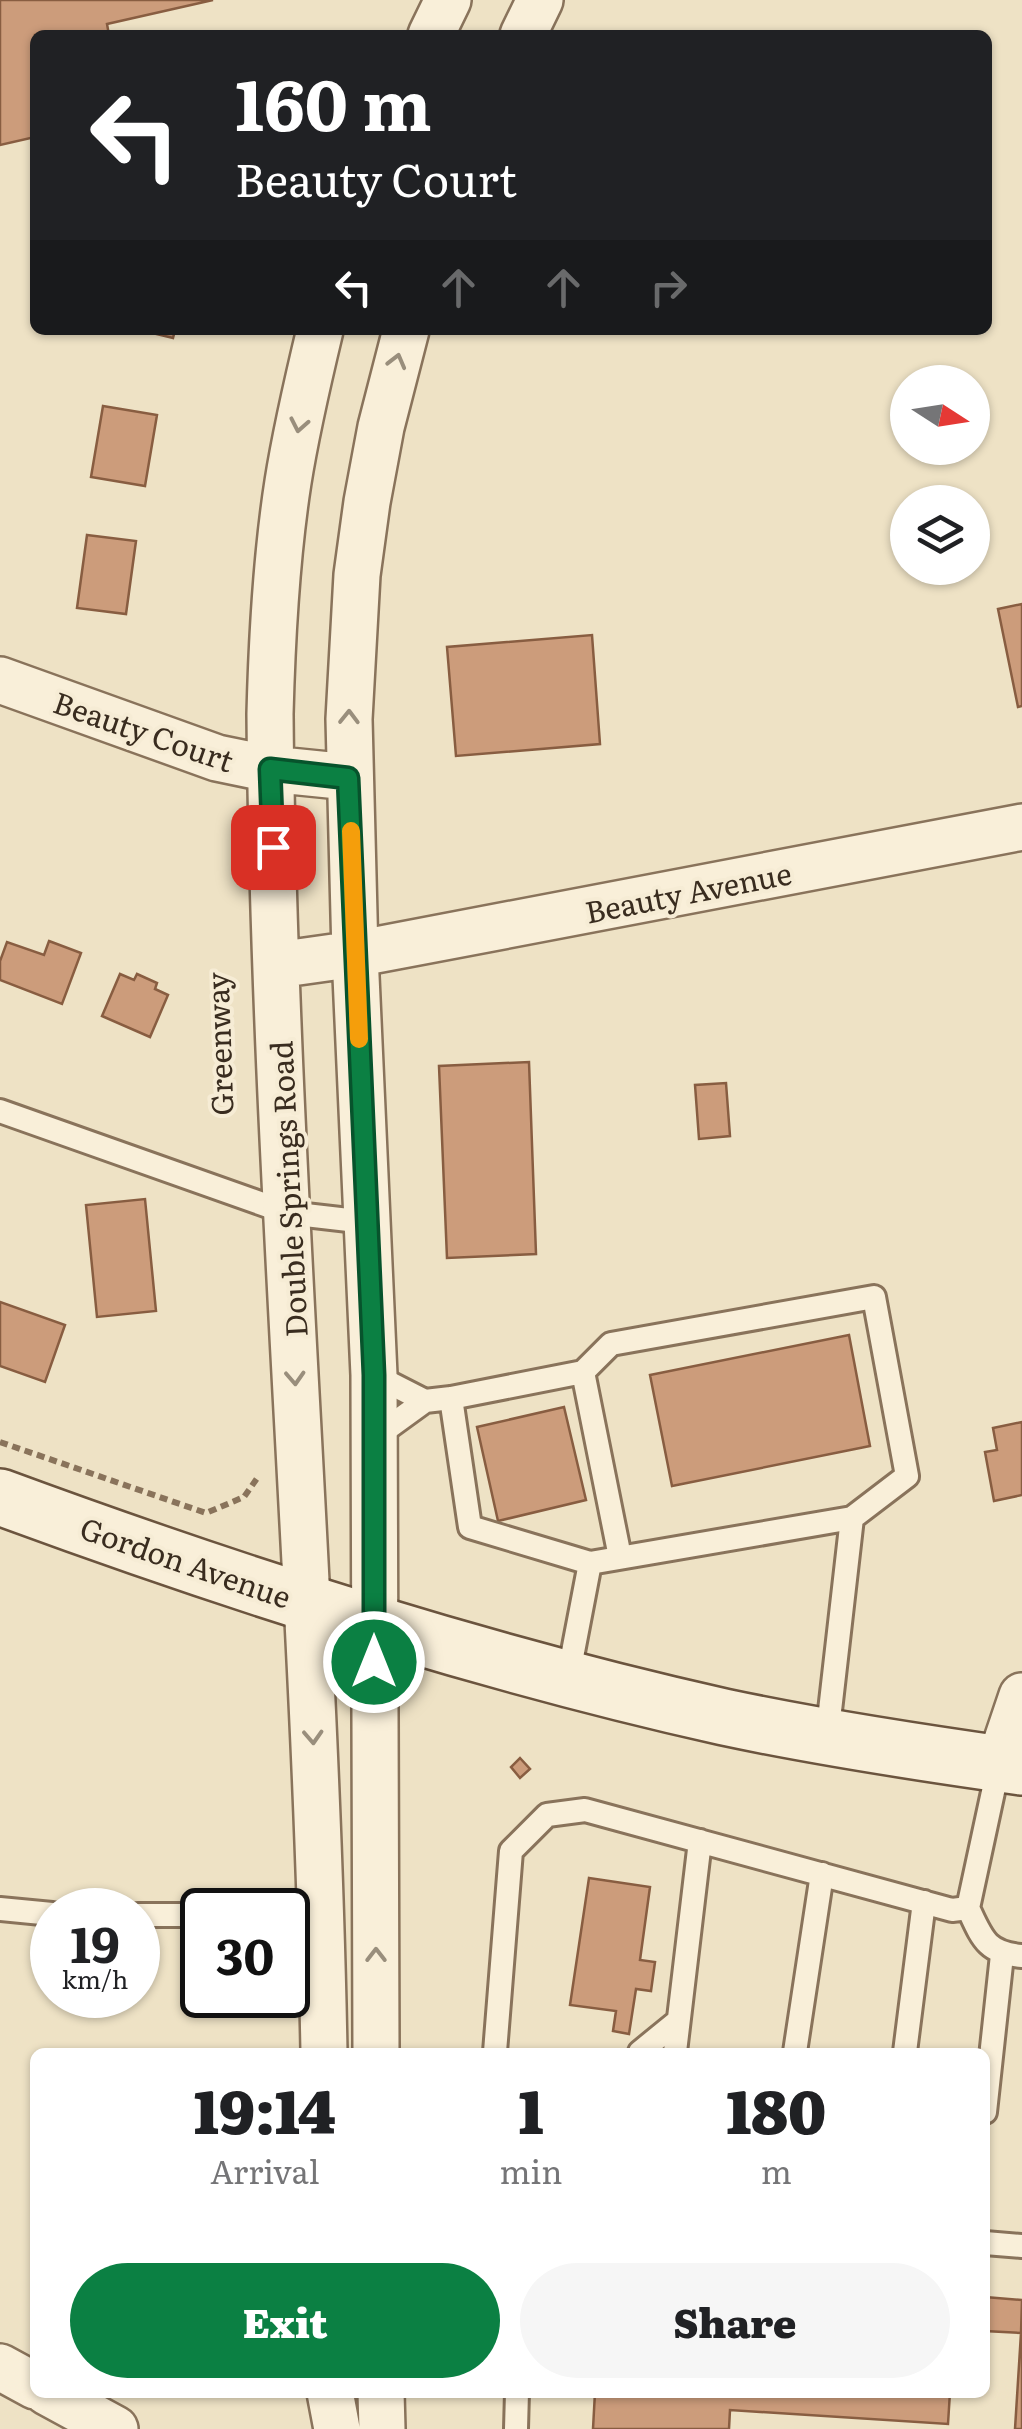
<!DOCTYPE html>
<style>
body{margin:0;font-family:Literata,serif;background:#f6f6f6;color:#202124;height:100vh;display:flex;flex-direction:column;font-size:38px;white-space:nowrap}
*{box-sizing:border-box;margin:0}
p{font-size:32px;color:#757577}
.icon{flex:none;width:55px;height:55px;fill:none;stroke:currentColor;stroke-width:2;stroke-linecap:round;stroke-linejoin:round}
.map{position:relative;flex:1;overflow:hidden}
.details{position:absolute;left:30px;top:2048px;width:960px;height:350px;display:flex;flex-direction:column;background:#fff;border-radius:15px;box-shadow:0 2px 8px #0004}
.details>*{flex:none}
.top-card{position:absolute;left:30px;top:30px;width:962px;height:305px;border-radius:15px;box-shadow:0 2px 8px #0004;background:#202124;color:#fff;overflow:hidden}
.needle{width:65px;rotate:102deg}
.tools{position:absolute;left:890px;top:365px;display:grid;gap:20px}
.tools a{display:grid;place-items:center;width:100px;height:100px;border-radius:50%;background:#fff;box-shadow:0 2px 8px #0004;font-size:50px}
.speed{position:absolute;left:30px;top:1888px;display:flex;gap:20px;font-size:50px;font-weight:700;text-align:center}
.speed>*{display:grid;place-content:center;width:130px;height:130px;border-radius:50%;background:#fff;box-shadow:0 2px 8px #0004;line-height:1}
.speed small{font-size:25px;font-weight:400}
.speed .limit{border:5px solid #111;border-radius:15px;background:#fff;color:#111}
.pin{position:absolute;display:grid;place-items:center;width:85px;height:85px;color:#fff;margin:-42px;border-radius:20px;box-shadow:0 5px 15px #0006}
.me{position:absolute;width:110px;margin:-55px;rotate:0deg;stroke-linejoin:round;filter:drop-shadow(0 0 8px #0008)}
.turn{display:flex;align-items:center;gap:35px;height:210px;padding:0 40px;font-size:45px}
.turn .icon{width:130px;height:130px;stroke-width:2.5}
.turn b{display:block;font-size:70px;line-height:85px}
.lanes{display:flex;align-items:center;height:95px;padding:0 40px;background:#0003;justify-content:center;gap:50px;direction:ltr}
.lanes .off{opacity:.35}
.eta{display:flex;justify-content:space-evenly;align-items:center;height:170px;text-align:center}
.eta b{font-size:60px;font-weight:800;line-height:70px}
.primary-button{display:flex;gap:20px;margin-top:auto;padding:20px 40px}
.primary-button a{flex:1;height:115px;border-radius:60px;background:#0b8043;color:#fff;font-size:40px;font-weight:800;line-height:115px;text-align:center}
.primary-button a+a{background:#f6f6f6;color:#202124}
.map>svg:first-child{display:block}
.building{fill:#cc9c7b;stroke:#885d41;stroke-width:2.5}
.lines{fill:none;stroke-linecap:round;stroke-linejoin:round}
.service-casing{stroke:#89735b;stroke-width:28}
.minor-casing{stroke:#89735b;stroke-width:50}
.secondary-casing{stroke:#6b543e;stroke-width:60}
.path{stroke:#89735b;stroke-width:6;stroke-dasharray:8 5;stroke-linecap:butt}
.service{stroke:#f9efd9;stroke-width:22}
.minor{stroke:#f9efd9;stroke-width:45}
.secondary{stroke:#f9efd9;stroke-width:55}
.oneway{stroke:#998e7c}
.route-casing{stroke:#07532c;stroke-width:25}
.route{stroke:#0b8043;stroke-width:18}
.slow{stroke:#f59e0b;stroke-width:18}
.labels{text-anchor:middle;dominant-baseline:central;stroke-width:8;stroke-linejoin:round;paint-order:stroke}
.street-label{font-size:30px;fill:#392c1f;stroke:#f6ecd5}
</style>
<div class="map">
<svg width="1022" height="2429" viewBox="0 0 1022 2429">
<rect width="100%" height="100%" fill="#eee2c5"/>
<path class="building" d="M 0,0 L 213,0 L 107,24 L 109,35 L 35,35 L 35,137 L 0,145 Z
M 140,330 L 175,330 L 173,338 Z
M 103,406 L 157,415 L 145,486 L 91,477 Z
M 87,535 L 136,541 L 126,614 L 77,608 Z
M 1022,604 L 1022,706 L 1018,707 L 998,609 Z
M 592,635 L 600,744 L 456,756 L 447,647 Z
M 49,941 L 81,953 L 62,1004 L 0,980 L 0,961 L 7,942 L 44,955 Z
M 120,974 L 134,980 L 137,974 L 157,983 L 155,989 L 168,995 L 150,1037 L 102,1016 Z
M 529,1062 L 536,1254 L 447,1258 L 439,1066 Z
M 726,1083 L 730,1136 L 699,1139 L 695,1085 Z
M 145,1199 L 156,1311 L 97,1317 L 86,1205 Z
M 0,1302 L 65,1325 L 45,1382 L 0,1366 Z
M 849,1335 L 870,1446 L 672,1486 L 650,1375 Z
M 564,1407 L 586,1500 L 498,1521 L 477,1427 Z
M 1022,1422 L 1022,1495 L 994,1501 L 985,1452 L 997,1450 L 993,1428 Z
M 520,1758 L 530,1769 L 520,1778 L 511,1767 Z
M 589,1878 L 650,1887 L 640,1960 L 655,1962 L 651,1991 L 636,1989 L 629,2034 L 613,2031 L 616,2011 L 570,2005 Z
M 985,2297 L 1022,2300 L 1021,2333 L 985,2331 Z
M 1022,2318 L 1022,2429 L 1015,2429 L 1021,2333 Z
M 595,2392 L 950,2392 L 948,2424 L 730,2410 L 729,2429 L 593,2429 Z"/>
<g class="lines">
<g class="service-casing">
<path id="service" d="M 0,1111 L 288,1213 L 366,1222
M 583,1372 L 620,1557
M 374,1375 L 425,1401 L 374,1438
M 451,1398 L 470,1527 L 590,1563 L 568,1678
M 425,1401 L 451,1398 L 583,1372 L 611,1344 L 874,1297 L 907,1476 L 852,1518 L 590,1563
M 827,1737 L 852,1518
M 968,1908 C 982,1938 986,1953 1022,1956
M 0,1909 L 52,1914
M 138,1915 L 202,1915
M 288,1915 L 322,1915
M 495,2052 L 511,1851 L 547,1815 L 585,1810 L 952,1910 L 968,1908 L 999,1764
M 640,2052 L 678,2021
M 675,2052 L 700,1841
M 795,2052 L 822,1874
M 905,2052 L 924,1902
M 985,2112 L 1002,1955
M 985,2243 L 1022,2246
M 516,2429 L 517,2392"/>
</g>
<g class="minor-casing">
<path id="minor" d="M 431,35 L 448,0
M 523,35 L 540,0
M 320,330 C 308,380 296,431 288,482 C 276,559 272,636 270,714 C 274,1161 316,1606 324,2052
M 0,680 L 217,758 L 270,769 L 349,777
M 277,965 L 355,954 L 1022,827
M 999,1764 L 1022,1696
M 376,2052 L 374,1375 L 355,954 L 349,719 L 357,575 L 367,502 L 381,427 L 406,330
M 0,2367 L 35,2386
M 47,2392 L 115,2429
M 330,2392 L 337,2429
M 381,2392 L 382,2429"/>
</g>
<g class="secondary-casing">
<path id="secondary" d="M 0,1497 C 236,1584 478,1662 724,1717 C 822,1738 922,1753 1022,1767"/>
</g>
<path class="path" d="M 0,1442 L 206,1513 L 244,1497 L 258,1477"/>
<use href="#service" class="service"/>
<use href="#minor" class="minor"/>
<use href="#secondary" class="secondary"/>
</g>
<defs><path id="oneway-chevron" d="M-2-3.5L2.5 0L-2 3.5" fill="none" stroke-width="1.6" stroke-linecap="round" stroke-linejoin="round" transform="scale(2.5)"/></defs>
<g class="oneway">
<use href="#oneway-chevron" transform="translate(397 361) rotate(-75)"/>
<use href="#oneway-chevron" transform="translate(299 425) rotate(101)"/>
<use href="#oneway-chevron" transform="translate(349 717) rotate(-89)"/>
<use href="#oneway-chevron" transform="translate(295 1378) rotate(87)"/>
<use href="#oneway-chevron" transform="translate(313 1737) rotate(87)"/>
<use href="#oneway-chevron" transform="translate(376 1955) rotate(-90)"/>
</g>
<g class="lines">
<g class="route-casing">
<path id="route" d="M 273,847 L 270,769 L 348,778 L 374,1375 L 374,1662"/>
</g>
<use href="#route" class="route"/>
<path class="slow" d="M 351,831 L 359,1039"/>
</g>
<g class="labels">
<g class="street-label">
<text transform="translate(144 730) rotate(19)">Beauty Court</text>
<text transform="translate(688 891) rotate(-11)">Beauty Avenue</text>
<text transform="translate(218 1044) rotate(-92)">Greenway</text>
<text transform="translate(287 1189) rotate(-93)">Double Springs Road</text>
<text transform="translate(186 1561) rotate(19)">Gordon Avenue</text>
</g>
</g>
</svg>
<div class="tools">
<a><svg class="needle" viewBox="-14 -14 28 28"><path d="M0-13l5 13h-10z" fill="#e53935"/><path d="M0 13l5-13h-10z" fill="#757577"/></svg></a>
<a><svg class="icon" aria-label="layers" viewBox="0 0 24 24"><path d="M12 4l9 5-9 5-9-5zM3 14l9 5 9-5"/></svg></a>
</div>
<div class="speed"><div>19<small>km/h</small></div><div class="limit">30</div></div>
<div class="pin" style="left:273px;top:847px;background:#d93025"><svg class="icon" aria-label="arrive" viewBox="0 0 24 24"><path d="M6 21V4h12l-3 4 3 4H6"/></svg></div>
<svg class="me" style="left:374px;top:1662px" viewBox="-20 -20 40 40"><circle r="17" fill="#0b8043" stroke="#fff" stroke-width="3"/><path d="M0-11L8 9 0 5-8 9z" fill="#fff"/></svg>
<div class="top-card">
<div class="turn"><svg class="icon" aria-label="left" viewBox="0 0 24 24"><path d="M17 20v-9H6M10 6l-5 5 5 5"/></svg><div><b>160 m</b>Beauty Court</div></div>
<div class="lanes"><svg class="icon" aria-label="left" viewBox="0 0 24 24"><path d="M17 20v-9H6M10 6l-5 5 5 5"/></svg><svg class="icon off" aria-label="ahead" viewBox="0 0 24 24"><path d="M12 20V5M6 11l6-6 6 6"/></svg><svg class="icon off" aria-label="ahead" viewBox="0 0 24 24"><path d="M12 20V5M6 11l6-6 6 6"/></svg><svg class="icon off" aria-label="right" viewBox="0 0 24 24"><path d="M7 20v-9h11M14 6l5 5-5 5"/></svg></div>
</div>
<section class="details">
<div class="eta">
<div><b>19:14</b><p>Arrival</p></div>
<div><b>1</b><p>min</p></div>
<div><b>180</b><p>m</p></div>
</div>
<div class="primary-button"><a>Exit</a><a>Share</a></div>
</section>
</div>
